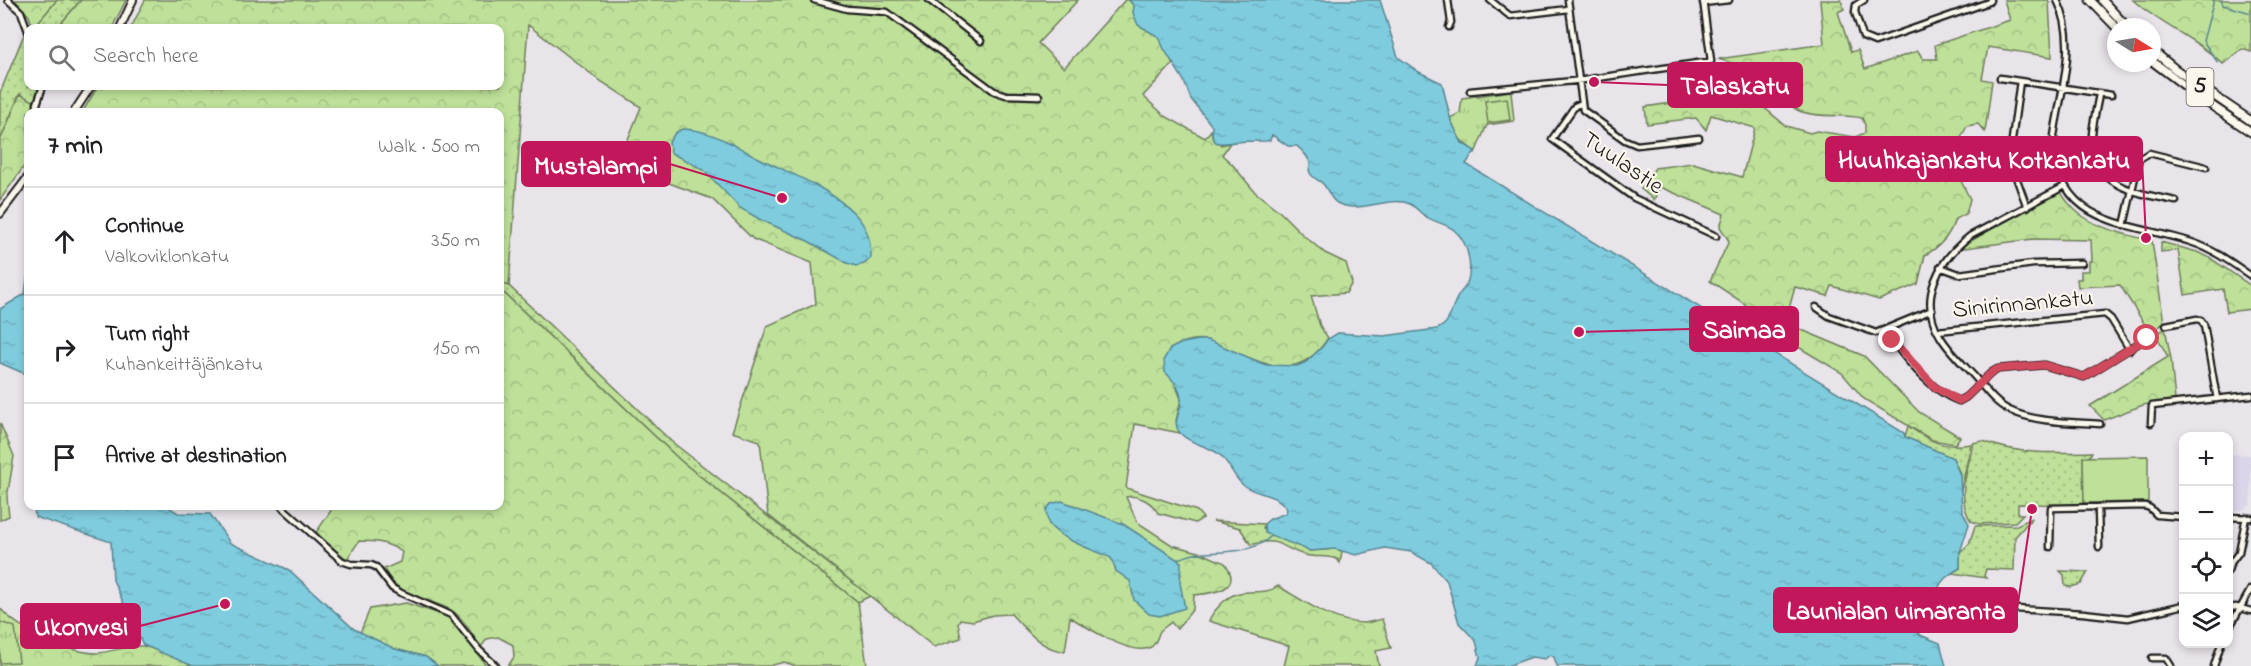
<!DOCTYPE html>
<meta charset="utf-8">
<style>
:root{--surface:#fff;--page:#f6f6f6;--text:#202124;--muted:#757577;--line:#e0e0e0}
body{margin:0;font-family:"Indie Flower",sans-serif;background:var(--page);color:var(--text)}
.controls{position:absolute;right:18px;bottom:18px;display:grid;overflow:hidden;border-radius:12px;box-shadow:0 3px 9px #0003}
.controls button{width:54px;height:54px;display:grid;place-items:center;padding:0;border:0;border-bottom:2px solid var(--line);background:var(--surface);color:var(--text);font:30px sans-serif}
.compass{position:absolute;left:2107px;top:18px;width:54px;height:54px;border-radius:50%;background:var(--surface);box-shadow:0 3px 9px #0003;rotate:101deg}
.stop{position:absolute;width:18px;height:18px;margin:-14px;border:4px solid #d1495b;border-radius:50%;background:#fff}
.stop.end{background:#d1495b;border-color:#fff;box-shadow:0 2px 6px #0008}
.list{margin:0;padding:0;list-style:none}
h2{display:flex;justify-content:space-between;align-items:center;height:78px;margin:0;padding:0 24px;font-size:26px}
h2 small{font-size:20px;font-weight:400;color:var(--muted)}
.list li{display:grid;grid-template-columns:39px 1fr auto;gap:18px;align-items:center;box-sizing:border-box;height:108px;padding:0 24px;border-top:2px solid var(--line)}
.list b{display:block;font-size:22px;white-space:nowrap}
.list p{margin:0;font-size:20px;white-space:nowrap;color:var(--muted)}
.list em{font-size:20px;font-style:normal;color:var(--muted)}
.icon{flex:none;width:33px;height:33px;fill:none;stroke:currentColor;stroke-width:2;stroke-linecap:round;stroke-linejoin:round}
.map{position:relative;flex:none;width:2251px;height:666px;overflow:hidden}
.search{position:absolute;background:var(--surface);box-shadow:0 3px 9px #0003;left:24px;top:24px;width:480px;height:66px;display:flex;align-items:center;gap:15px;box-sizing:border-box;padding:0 21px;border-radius:12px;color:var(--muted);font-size:22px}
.panel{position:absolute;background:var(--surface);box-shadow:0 3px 9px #0003;left:24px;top:108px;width:480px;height:402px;border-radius:12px}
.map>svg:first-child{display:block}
.built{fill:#dcd5e9}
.grass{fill:url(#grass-dots);stroke:#6d7e5a;stroke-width:1.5}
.forest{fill:url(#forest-crowns);stroke:#6d7e5a;stroke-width:1.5}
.park{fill:url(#park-tufts);stroke:#6d7e5a;stroke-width:1.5}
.pitch{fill:#bee099;stroke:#6d7e5a;stroke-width:1.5}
.water{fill:url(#water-ripples);stroke:#578690;stroke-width:1.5}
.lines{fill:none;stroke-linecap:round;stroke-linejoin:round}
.stream{stroke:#578690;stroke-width:1.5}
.minor-casing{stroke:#1c1c1c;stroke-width:9}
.major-casing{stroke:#1c1c1c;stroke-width:10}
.highway-casing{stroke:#1c1c1c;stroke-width:11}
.minor{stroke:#fbf7ec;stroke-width:4.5}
.major{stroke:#fbf7ec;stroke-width:6}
.highway{stroke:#fbf7ec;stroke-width:7}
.route{stroke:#d1495b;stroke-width:8}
.labels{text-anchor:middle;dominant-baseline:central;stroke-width:4.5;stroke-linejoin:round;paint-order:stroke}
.shield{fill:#fbf7ec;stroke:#5f5e5a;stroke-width:1.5}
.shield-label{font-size:22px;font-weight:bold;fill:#1c1c1c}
.street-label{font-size:24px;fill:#1c1c1c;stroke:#fbf7ec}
.leader{fill:none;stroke:#c2185b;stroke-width:2}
.callout-dot{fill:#c2185b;stroke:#fbf7ec;stroke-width:2}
.callout{fill:#c2185b;stroke:#c2185b;stroke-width:2}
.callout-label{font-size:26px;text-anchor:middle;font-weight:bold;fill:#fff}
</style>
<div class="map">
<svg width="2251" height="666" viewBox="0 0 2251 666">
<defs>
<pattern id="grass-dots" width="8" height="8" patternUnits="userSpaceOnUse" patternTransform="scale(1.5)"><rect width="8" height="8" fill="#bee099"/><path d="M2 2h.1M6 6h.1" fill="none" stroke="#a3c083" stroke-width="1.8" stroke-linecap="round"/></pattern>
<pattern id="forest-crowns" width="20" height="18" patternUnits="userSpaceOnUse" patternTransform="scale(1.5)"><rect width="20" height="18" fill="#bee099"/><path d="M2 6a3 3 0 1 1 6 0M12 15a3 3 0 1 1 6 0" fill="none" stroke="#a3c083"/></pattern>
<pattern id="park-tufts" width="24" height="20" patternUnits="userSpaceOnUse" patternTransform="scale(1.5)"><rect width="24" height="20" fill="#bee099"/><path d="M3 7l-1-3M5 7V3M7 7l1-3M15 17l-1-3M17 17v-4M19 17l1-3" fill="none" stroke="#a3c083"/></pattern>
<pattern id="water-ripples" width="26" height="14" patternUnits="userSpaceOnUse" patternTransform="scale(1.5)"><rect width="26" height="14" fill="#7fccde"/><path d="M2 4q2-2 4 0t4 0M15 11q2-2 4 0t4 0" fill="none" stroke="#6dafbe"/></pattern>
</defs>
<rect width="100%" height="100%" fill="#e9e3ea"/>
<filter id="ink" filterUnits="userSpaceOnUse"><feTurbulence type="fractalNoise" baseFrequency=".0167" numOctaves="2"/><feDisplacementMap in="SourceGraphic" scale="12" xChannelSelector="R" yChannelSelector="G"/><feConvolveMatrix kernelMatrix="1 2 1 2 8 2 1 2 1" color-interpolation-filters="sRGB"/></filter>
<g filter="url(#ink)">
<!-- built -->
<path class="built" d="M2181,451h3l-1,59 -6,1v-25h4z
M2228,454l23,1v49l-8,6h-14z"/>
<!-- grass -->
<path class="grass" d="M57,0h24l-24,28h-24z
M25,32l3,7v47h12l-5,16 -16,-7 -19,46v-48z
M500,282l9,4 163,156 198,154 -12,6 -177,-141 -176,-167 -5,-2z
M1908,426c24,17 34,22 63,18l-11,51v-21l-7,-16 -48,-21z
M1983,441c35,14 72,12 109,11l-3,5h-6l1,48 -66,-1v10h5l-8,8 -36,2 -8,-3c-16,-24 -2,-53 2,-78z
M2032,518l-17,19 -1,33 -28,-1 -2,7 2,2 -34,-5 8,-5v-16l9,-8 6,-18 42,-1z
M2060,571l28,1 -7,12 -10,3 -6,-1 -1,-11z"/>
<!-- forest -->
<path class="forest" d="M15,0h42l-24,28 -4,-12z
M81,0h45l-14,28h-55z
M145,0h933l-40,43 26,25 61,-68h4l30,37 14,27 -30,32 22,20 40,22 7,-9v7l9,9 9,-2 -8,12 10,9 23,28 24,19 24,24 22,18 21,10 6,20 -6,10 -35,3 9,30 8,12c-30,47 -65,25 -106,9 -6,-2 -11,-6 -17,-7 -12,-2 -24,3 -35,9l5,34 6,16 -5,22 4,12 -45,-9 -9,64 71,23 6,7 -8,5 -37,-10c-6,-11 -20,-19 -32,-16l11,25 35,23 27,7 26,11c19,28 -12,30 -31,32l-1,14 -16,20 -6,-7c-3,3 -8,6 -11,9 -3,6 -3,12 -9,16 -18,11 -64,-20 -81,-30l-5,34c-22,0 -40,-22 -54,-37l-18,1 -20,6 -13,-2 -2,4 3,15 -27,9 -166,-132 -8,-74 -28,-9 35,-106 49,-22 -4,-41 -59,-24 -41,-40 -94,-35 23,-57 -42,-27 -71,-55 -19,261 -9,-4v-170h-413l-4,-1 15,-25h402v-58h-369z
M1820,0h21l3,9 -6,3 13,40 7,-2 7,19 53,-18 5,8h14l-2,-14 75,-25 -6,-20h44l1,2 3,55 -64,-10 -6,32 10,2 -7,51 -7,-8 -11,2 -17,33 20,40 -4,15 -11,5c-5,17 -15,28 -30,36l-7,29 -39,16 -47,-14 -4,10 -33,-9 -10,36 79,33 55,56 41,25 -5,7 -23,-4 -68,-41 -22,-26 -42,-25 -24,-9 -15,-14 -16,-21 -35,-23 19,-40 -9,-14 4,-13 -64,-27 -6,13 -13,-11 14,-21 38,-5 49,14 13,-49 -44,-13 -5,15 -10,-12 -49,6 -2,-17 46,-7 -2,-20 14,-1 58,26 25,21 24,7 7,-2 38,6 10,-4v-8l-3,-7c-19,-4 -41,0 -60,-6 -16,-5 -24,-24 -37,-34 -13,-10 -31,-14 -47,-19l106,-15z
M2133,0h118v52l-9,-3 -19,15c-27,-26 -63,-39 -90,-64z
M20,94l15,8 -1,10h-6v49l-28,39v-59z
M2060,190c18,36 57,42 92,51l12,82 -14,10 -30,-48 -42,2 -1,-8h4v-8h8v-10h3l-1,-21 -58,-1 -76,10z
M2161,242l36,10 13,6 41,28v23l-24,3 -4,-23 -38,6 -7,-45 -17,2z
M500,292l5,2 176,167 177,141 9,64h-71l-12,-4 -15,4h-261l6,-9 -1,-12 -15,-8 -11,2 -6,8c-8,-11 -18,-30 -30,-37 -27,-14 -51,-10 -67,-41l16,-7 2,-10c-15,-10 -26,-11 -43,-11l-12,18 -32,-25 19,-28h166z
M2165,328l6,31 4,41 -32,5 -39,15 -14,-14 78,-49 -12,-22z
M0,423l14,33 -7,42 2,18 -9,4z
M1213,521l51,3 -1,4 47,23 25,-2 7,2 -2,12 -3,-4c-11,-4 -21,-1 -32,-4 -24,-7 -26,-19 -54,-10l-11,-17z
M1278,586c26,15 55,37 86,37 6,0 12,-3 18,-4l9,29 -15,3 3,15h-95l5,-20 -80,-25c2,-7 6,-10 11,-16 21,-23 40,-6 58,-19z
M406,603l43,14 15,17 22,32h-48l-12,-9 -31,-8 -35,-16 10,-24z
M0,608c17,21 68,44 95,45 16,0 31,-8 46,-7 11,0 41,15 52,20h-193z"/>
<!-- park -->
<path class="park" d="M1511,91l3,30 -27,4 -12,28 -16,-15 -9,-20 10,-5 2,-15z
M0,622l15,5 4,35 -19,1z"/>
<!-- pitch -->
<path class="pitch" d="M1507,98l3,22 -22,3 -3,-22z
M2148,456v46l-64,1 -1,-46z"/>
<!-- water -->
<path class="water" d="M1129,0h251l18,57 21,15 23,11 9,38 11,22 13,8 -9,13 438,269 1,4 48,21 7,17 2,35 7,14 -9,28v16c-12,7 -20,12 -23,25l-16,4 -5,6 -9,2 3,5 -2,6 -7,2v5l11,3 8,9 20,8 6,23h-389l-3,-9 -4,-2 -5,4 -13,-2 -25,9h-30l3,-9 -4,-16 -17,-18 -12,-42 -16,-18 -20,-11 -26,-4 -29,7 -21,-6 -25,2 -45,-18 -1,-9 6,-5 16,-6 1,-4c-9,-16 -30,-13 -44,-24 -9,-7 -13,-21 -22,-29 -11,-11 -28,-10 -40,-22 -11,-11 1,-22 0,-35 -1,-11 -8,-19 -16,-27l-1,-13 6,-10 12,-6 17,-3h9l58,25 31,1 9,-4 16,-15 6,-8 10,-6 46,3 53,-7c17,-7 13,-25 24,-37 15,-15 9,-49 -7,-62 -9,-7 -21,-8 -29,-14 -5,-3 -9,-9 -15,-12 -22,-9 -50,11 -73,-1 -7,-4 -8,-12 -13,-18 -4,-5 -11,-6 -14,-12 -2,-4 0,-4 0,-9 -1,-8 -8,-13 -13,-18h-9l-16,-11 -2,5 -4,1c-9,0 -20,0 -29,1 -17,1 -26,7 -25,-16l-21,-27 -8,-20 -19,-30 -5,-12 -21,-12 -5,-12 1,-7z
M682,129c28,0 53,17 77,29 32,16 69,29 95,55 13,13 17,27 17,45l-7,6 -8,2 -9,-3 -39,-22 -47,-21 -21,-12 -36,-38 -33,-17 -2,-11 6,-9z
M28,271v104l-28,-12v-54l25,-15z
M1062,501l61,23 58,38 -1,21 5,25 -25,8 -11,-2 -15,-14 -4,-19 -14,-10 -5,-13c-17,-8 -52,-19 -62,-34 -2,-3 -2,-10 -3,-14l5,-6z
M34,506h133l11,7 32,1 20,29 59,27 65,59 41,20 31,8 12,9h-245l-50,-21 -30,-65 -2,-38 -76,-25z"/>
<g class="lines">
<!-- stream -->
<path class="stream" d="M2214,0l-11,41 15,22
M2221,0l2,5 28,8
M1178,559c7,-2 15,-6 23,-6 20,-1 55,0 70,-17"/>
<defs>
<path id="minor" d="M8,0l13,12 7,19
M814,0l33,9 40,3 107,79 12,4 33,1
M929,0l52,41
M1448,0l3,22 -2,5
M1490,0l20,16 59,-7
M1568,0l15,110 42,30 12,5 62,-7
M1864,0l-8,5 -1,7 8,25 12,5 114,-40 1,-2
M2057,0c22,42 3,93 -3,136 0,91 72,85 137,106 22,7 41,21 60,34
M1703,3l26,-3
M2000,78l111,17
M2020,81l-9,66 5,30 11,30
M1470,91l114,-11 127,-19 -8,-61
M2099,94c-2,13 -6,27 -7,41 -3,52 45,58 84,66
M1582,103l-7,3 -23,33 82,59 82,38
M37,112v-8l6,-18
M2065,186l-95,50c-31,24 -53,62 -30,100 8,14 21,26 33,39 11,12 21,28 36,35 27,13 62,12 91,14
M2124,226l15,-67 10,-6 57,14
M1940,267l19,7 74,-10 49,-1
M1816,307l13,9 47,17 56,-23
M2166,325l31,-6 4,1 3,5 13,74
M1886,329c13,25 46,63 73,72l7,-4 25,-24 7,-4 46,-4 40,12 63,-39
M1937,331l168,-17 6,5 19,31
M2151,423l1,-17 99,-11
M281,506l61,55 9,3 20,1 5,2 16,21 9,5 50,22 28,35 17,16
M2098,507l1,40
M2228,517l23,1
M2050,547l1,-39 94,-2 5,2 7,7 27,2
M2228,571l2,-7 9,-12 7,-35
M2228,608l8,-1 15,4
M1960,609h55l68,4 45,5 56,-13
M2228,630l23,-41
M2152,658h14l5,8
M2214,666l7,-22"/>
<path id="major" d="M120,28l13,-28
M74,112l17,-26
M0,214l28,-37"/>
<path id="highway" d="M2090,0l26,27
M2102,0l25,27
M2152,50l23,19 76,52
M2152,61l53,40 46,31"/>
</defs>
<!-- minor casing -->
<use href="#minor" class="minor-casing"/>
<!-- major casing -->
<use href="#major" class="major-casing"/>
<!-- highway casing -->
<use href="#highway" class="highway-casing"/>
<!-- minor -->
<use href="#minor" class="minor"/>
<!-- major -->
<use href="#major" class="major"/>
<!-- highway -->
<use href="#highway" class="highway"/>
</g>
</g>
<g class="lines" filter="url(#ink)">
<!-- route -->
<path class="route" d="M1892,340l43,47 24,14 7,-4 25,-24 7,-4 46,-4 40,12 63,-39"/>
</g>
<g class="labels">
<!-- shield labels -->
<rect class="shield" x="2186.5" y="68" width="27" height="38" rx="4.5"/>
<g class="shield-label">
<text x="2200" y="87">5</text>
</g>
<!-- street labels -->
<g class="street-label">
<text transform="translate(1622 164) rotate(34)">Tuulastie</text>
<text transform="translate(2023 305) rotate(-5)">Sinirinnankatu</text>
</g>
</g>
<!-- callouts -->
<path class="leader" d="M1594 82L1668 85M2146 238L2142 159M782 198L670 164M1579 332L1690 329M2032 509L2017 610M225 604L140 626"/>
<g class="callout-dot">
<circle cx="1594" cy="82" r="6"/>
<circle cx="2146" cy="238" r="6"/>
<circle cx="782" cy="198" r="6"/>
<circle cx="1579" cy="332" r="6"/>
<circle cx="2032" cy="509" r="6"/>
<circle cx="225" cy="604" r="6"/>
</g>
<g class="callout">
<rect x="1668" y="63" width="134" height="44" rx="6"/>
<rect x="1826" y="137" width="316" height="44" rx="6"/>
<rect x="522" y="142" width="148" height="44" rx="6"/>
<rect x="1690" y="307" width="108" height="44" rx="6"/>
<rect x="1774" y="588" width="243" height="44" rx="6"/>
<rect x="21" y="604" width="119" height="44" rx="6"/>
</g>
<g class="callout-label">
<text x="1735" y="94">Talaskatu</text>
<text x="1984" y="168">Huuhkajankatu Kotkankatu</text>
<text x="596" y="174">Mustalampi</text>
<text x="1744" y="338">Saimaa</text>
<text x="1896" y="619">Launialan uimaranta</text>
<text x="81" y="635">Ukonvesi</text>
</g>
</svg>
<div class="controls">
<button>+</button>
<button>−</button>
<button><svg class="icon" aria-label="locate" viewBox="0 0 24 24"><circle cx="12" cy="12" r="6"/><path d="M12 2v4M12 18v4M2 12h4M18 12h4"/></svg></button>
<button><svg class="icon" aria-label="layers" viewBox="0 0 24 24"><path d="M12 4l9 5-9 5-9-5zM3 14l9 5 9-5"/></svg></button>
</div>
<svg class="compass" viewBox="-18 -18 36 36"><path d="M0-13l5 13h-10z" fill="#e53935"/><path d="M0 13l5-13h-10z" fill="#757577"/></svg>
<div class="stop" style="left:2147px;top:338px"></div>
<div class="stop end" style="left:1892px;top:340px"></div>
<div class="search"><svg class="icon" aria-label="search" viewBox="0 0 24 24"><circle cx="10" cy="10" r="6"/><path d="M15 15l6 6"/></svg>Search here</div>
<section class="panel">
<h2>7 min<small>Walk · 500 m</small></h2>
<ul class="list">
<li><svg class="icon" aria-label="ahead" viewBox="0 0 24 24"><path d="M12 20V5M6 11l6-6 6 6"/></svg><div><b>Continue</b><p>Valkoviklonkatu</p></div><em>350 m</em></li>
<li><svg class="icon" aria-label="right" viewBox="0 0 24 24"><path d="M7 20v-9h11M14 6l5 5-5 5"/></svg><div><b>Turn right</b><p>Kuhankeittäjänkatu</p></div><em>150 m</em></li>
<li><svg class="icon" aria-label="arrive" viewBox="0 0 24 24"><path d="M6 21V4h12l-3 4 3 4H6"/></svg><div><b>Arrive at destination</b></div></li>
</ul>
</section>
</div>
